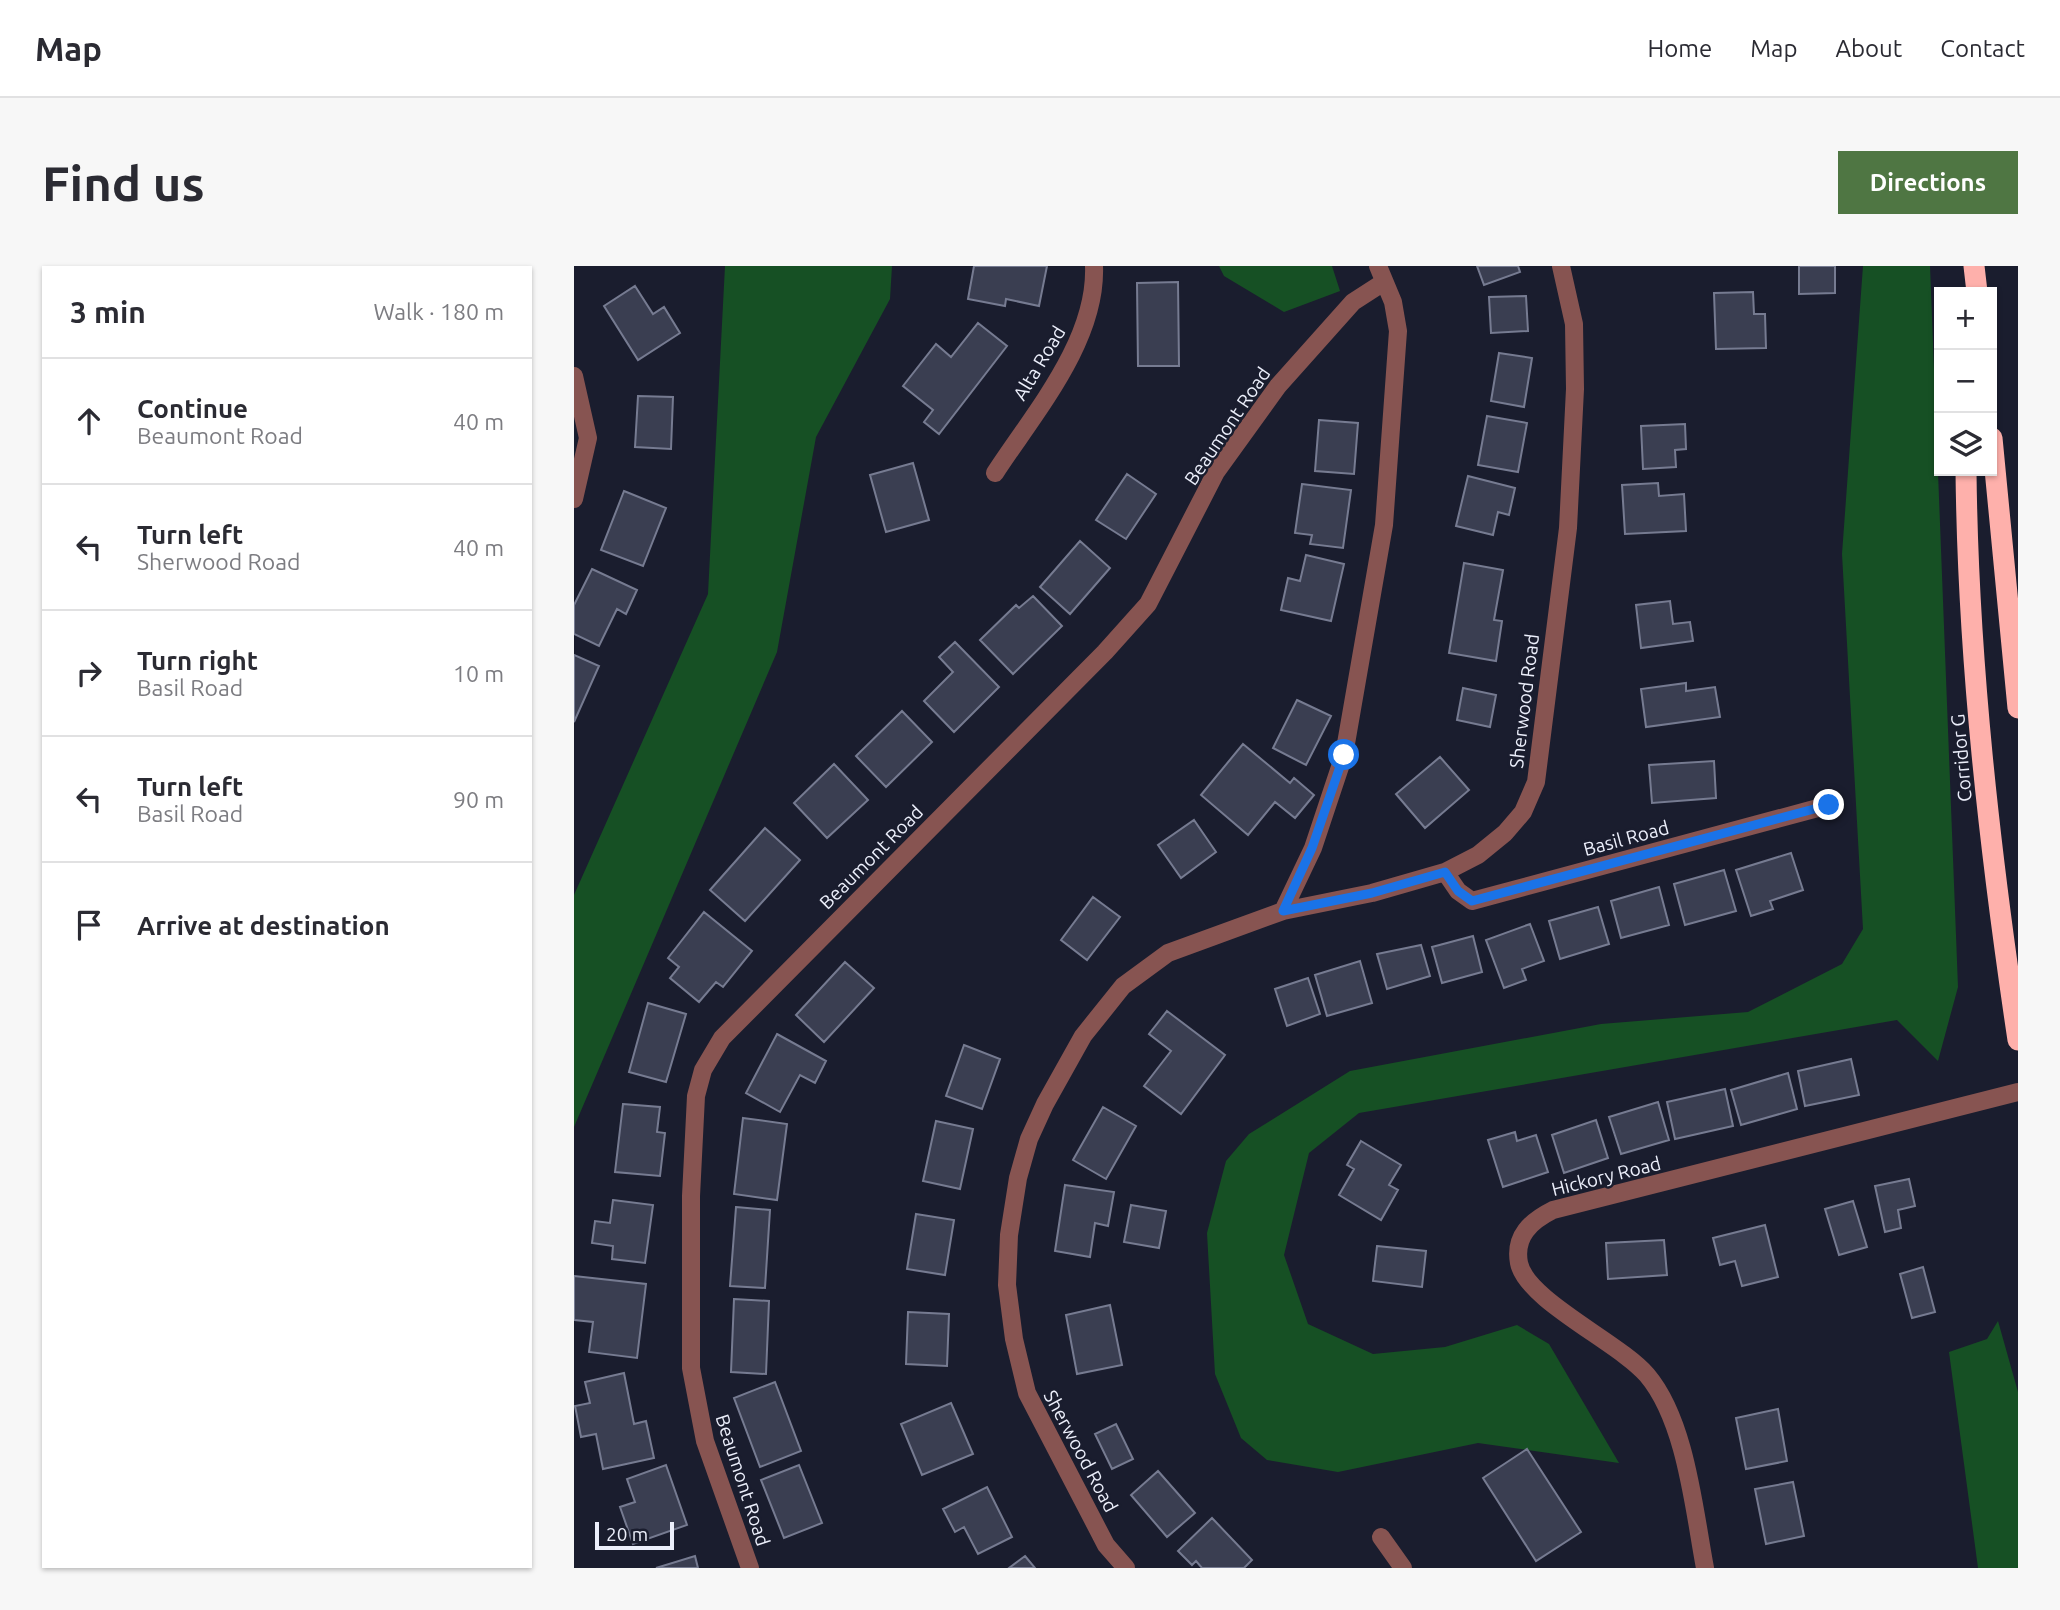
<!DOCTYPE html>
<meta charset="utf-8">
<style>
:root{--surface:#fff;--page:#f7f7f7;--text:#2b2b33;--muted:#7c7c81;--line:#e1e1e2;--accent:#4f7643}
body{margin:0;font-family:Ubuntu,sans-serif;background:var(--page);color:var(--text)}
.controls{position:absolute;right:21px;top:21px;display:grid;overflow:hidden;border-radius:0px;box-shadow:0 2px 5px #0004}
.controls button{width:63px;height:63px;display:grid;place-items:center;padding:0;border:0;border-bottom:2px solid var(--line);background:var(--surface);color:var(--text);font:35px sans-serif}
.scale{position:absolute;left:21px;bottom:18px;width:79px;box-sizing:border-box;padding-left:7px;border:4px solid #eceffb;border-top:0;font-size:19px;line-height:24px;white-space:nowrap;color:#eceffb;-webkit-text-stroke:5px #1a1d2e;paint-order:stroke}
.stop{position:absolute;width:21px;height:21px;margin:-16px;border:5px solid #1a73e8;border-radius:50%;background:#fff}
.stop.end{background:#1a73e8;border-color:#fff;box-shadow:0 2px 7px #0008}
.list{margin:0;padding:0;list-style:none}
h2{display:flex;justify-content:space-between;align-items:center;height:91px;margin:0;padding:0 28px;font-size:30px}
h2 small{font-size:23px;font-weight:400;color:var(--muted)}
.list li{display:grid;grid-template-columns:46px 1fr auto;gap:21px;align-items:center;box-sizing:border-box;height:126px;padding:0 28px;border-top:2px solid var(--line)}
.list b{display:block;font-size:26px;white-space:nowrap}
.list p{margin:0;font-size:23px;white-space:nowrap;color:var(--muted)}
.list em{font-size:23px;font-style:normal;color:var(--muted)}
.icon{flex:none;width:38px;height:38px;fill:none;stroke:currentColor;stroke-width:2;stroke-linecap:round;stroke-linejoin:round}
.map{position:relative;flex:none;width:1444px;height:1302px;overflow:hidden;border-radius:0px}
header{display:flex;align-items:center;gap:42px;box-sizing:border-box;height:98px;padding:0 35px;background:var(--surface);border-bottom:2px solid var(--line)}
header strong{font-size:33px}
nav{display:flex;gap:38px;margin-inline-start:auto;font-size:24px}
.intro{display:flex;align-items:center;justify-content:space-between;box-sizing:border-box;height:168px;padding:0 42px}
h1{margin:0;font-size:49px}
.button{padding:18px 32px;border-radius:0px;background:var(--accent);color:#fff;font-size:24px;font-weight:700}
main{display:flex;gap:42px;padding:0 42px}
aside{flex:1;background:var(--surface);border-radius:0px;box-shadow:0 2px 5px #0004}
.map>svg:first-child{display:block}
.forest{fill:#165024}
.building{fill:#3a3e51;stroke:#767b91;stroke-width:2}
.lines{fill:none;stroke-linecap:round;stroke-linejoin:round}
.street{stroke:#875451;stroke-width:18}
.highway{stroke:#feb0ab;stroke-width:21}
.route{stroke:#1a73e8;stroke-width:9}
.labels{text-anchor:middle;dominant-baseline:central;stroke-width:5;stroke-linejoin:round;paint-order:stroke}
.street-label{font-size:19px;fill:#eceffb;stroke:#1a1d2e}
</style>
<header>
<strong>Map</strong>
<nav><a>Home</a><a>Map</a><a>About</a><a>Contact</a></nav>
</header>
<div class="intro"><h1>Find us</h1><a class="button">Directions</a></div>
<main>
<aside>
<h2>3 min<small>Walk · 180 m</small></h2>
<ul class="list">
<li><svg class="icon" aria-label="ahead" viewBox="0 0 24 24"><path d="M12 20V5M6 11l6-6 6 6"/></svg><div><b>Continue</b><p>Beaumont Road</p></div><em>40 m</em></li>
<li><svg class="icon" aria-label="left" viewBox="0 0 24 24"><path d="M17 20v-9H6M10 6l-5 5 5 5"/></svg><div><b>Turn left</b><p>Sherwood Road</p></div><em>40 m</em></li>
<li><svg class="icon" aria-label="right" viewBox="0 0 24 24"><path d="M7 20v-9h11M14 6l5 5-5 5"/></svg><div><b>Turn right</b><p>Basil Road</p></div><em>10 m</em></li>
<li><svg class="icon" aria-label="left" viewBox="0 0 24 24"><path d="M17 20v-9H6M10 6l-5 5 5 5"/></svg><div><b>Turn left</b><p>Basil Road</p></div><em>90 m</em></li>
<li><svg class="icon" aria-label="arrive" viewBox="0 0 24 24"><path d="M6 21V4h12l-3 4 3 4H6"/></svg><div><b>Arrive at destination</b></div></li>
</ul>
</aside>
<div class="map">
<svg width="1444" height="1302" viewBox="0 0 1444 1302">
<rect width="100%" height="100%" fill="#1a1d2e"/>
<!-- forest -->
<path class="forest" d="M151,0h167l-2,33 -74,138 -39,215 -203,475v-232l134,-301z
M645,0h113l8,25 -56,21 -60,-36z
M1289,0h67l28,721 -20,74 -41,-41 -538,93 -50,40 -25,102 24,69 65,30 72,-7 72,-22 32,19 70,119 -141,-20 -140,29 -71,-12 -26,-22 -26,-64 -8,-141 19,-72 23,-27 101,-63 251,-47 147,-12 94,-48 21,-35 -21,-375z
M1424,1055l20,71v176h-40l-29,-216 38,-13z"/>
<!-- building -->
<path class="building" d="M400,0h73l-8,40 -33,-7 -1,7 -37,-7z
M903,0h41l2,6 -36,13z
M1225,0h36v27l-36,1z
M604,16l1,84h-41l-1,-83z
M61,20l18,28 11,-7 16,26 -42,27 -34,-54z
M1179,26l1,22h11l1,34 -50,1 -2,-56z
M952,30l2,35 -37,2 -2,-36z
M404,57l29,23 -68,88 -15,-12 9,-12 -30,-24 33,-42 15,13z
M925,87l33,5 -8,49 -33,-6z
M64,130l35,1 -2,52 -36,-2z
M913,150l40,7 -9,49 -40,-7z
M745,154l39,3 -4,51 -39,-3z
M1111,158l1,25 -11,1 1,17 -33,2 -2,-43z
M339,197l16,57 -43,12 -16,-57z
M553,208l29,20 -30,45 -30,-19z
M894,210l47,12 -6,27 -11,-3 -5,23 -37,-9z
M1084,217l1,13 25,-2 2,37 -61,3 -3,-49z
M728,218l49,6 -8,58 -33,-4 2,-9 -17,-2z
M50,225l42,17 -23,58 -42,-16z
M506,275l30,27 -40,46 -30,-27z
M732,289l38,9 -13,57 -50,-11 7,-32 12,3z
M890,297l39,7 -9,50 8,1 -6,40 -47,-8z
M18,303l45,21 -11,24 -9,-5 -18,37 -25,-12v-29z
M459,330l29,30 -49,48 -33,-34 36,-35 3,3z
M1096,335l3,23 17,-2 3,19 -52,7 -5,-43z
M381,376l44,45 -45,45 -30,-31 29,-29 -14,-15z
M0,389l25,11 -25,56z
M1112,417v8l29,-4 5,30 -74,10 -5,-38z
M889,422l33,7 -6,32 -33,-7z
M723,434l34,16 -25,49 -33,-17z
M328,445l30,31 -46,45 -30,-31z
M669,478l47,39 4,-5 20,17 -19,23 -20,-16 -27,33 -47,-40z
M866,491l29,33 -44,38 -29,-34z
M1140,495l2,37 -64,5 -3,-38z
M260,498l34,36 -41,38 -33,-35z
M620,554l22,32 -35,26 -23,-33z
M191,562l35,32 -55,61 -35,-31z
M1217,587l12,37 -33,11 3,8 -22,7 -15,-46z
M1150,604l12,41 -51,14 -11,-41z
M1085,621l10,38 -48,13 -10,-37z
M519,631l27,20 -33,43 -26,-20z
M1024,641l11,37 -49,15 -11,-38z
M130,646l48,39 -29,36 -7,-5 -17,20 -29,-24 9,-11 -11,-9z
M956,658l14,37 -22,8 4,11 -22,8 -18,-48z
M899,670l9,36 -40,11 -10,-36z
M847,679l9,31 -43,13 -10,-35z
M786,695l12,42 -45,13 -12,-41z
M271,696l29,26 -50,54 -28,-27z
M734,712l12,36 -33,12 -12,-37z
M74,737l38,11 -20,68 -37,-10z
M593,745l58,44 -44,59 -37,-28 27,-35 -22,-17z
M203,768l49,27 -11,22 -15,-8 -20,37 -34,-19z
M390,779l36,14 -18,50 -36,-13z
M1277,793l8,36 -54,11 -7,-35z
M1214,807l9,36 -56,16 -10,-35z
M1151,823l8,37 -58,13 -8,-37z
M1084,836l11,38 -48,14 -12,-37z
M49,838l37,3 -3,25 8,1 -5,43 -45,-4z
M529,841l33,19 -30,53 -33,-19z
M169,852l44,6 -10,76 -43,-6z
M1022,854l12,38 -44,15 -12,-38z
M362,855l37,8 -13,60 -37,-8z
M941,866l2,9 19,-6 12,37 -45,15 -15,-47z
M787,875l40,24 -12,20 9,5 -17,30 -42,-25 15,-26 -7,-4z
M1335,913l6,27 -17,4 3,18 -16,4 -10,-46z
M491,919l49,7 -6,34 -13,-3 -5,34 -35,-6z
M39,934l40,5 -8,58 -33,-4 1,-13 -21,-3 3,-22 15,2z
M1279,935l14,46 -28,8 -14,-46z
M557,939l35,6 -7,37 -35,-6z
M162,941l34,3 -5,78 -35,-2z
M342,948l38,6 -9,55 -38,-6z
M1191,959l13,52 -36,9 -7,-25 -15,4 -7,-27z
M1090,974l3,35 -59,4 -2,-36z
M803,980l49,5 -4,36 -49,-6z
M1349,1001l12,45 -23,6 -12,-44z
M0,1010l72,8 -9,74 -48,-6 4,-30 -19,-2z
M160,1033l35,2 -3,73 -35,-2z
M536,1039l12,60 -45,9 -11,-59z
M334,1046l41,2 -2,52 -41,-2z
M50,1107l10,51 12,-3 8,37 -51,11 -7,-35 -15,3 -6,-31 15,-3 -5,-21z
M201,1116l26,69 -41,16 -26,-69z
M377,1137l22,51 -51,21 -21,-51z
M1204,1143l9,52 -41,8 -10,-51z
M542,1158l17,35 -21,10 -17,-35z
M953,1183l54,83 -45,29 -53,-83z
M92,1199l21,60 -54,19 -13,-37 15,-5 -8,-23z
M225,1199l23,58 -38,15 -23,-58z
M584,1205l37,42 -28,24 -36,-42z
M1219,1216l11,54 -38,8 -11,-55z
M413,1221l25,50 -34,17 -14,-27 -9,5 -12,-23z
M638,1252l40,42 -8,8h-42l-6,-7 -4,4 -14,-14z
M121,1290l3,12h-42z
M451,1290l10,12h-26z"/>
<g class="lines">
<!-- street -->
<path class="street" d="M0,110l14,62 -14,61
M421,207c39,-60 102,-132 99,-207
M871,606l13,19 14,10 357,-96
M709,645l30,-63 31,-93 40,-230 14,-194 -5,-29 -15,-36
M807,1271l22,31
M176,1302l-45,-127 -14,-73v-172l5,-100 7,-26 19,-32 383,-386 43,-48 68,-132 62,-86 75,-84 31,-20
M552,1302l-20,-23 -79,-152 -13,-54 -7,-54 2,-50 9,-57 11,-39 16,-35 38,-68 40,-50 45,-33 115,-42 89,-18 73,-21 33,-17 27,-22 18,-21 13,-30 32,-254 7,-139 -1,-65 -13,-58
M1131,1302c-11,-58 -19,-147 -58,-193 -27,-32 -121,-75 -128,-112 -5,-27 12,-42 34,-53l465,-118"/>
<!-- highway -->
<path class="highway" d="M1400,0l3,26
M1418,172l26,270
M1392,205c2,190 24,381 52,569"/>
</g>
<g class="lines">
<!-- route -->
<path class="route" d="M770,489l-32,93 -29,63 89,-18 73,-21 13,19 14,10 357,-96"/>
</g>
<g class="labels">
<!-- street labels -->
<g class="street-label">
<text transform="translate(465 97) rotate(-59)">Alta Road</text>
<text transform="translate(653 160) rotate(-56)">Beaumont Road</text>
<text transform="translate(950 435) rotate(-83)">Sherwood Road</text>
<text transform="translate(1387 492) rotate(-95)">Corridor G</text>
<text transform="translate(1052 572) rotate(-15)">Basil Road</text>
<text transform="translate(297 591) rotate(-45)">Beaumont Road</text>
<text transform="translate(1032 910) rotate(-14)">Hickory Road</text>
<text transform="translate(507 1185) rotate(62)">Sherwood Road</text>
<text transform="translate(169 1214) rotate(72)">Beaumont Road</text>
</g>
</g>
</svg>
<div class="controls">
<button>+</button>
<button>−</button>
<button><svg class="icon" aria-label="layers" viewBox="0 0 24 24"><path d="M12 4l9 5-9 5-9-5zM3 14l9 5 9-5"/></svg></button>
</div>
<div class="scale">20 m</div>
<div class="stop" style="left:770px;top:489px"></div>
<div class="stop end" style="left:1255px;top:539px"></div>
</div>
</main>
